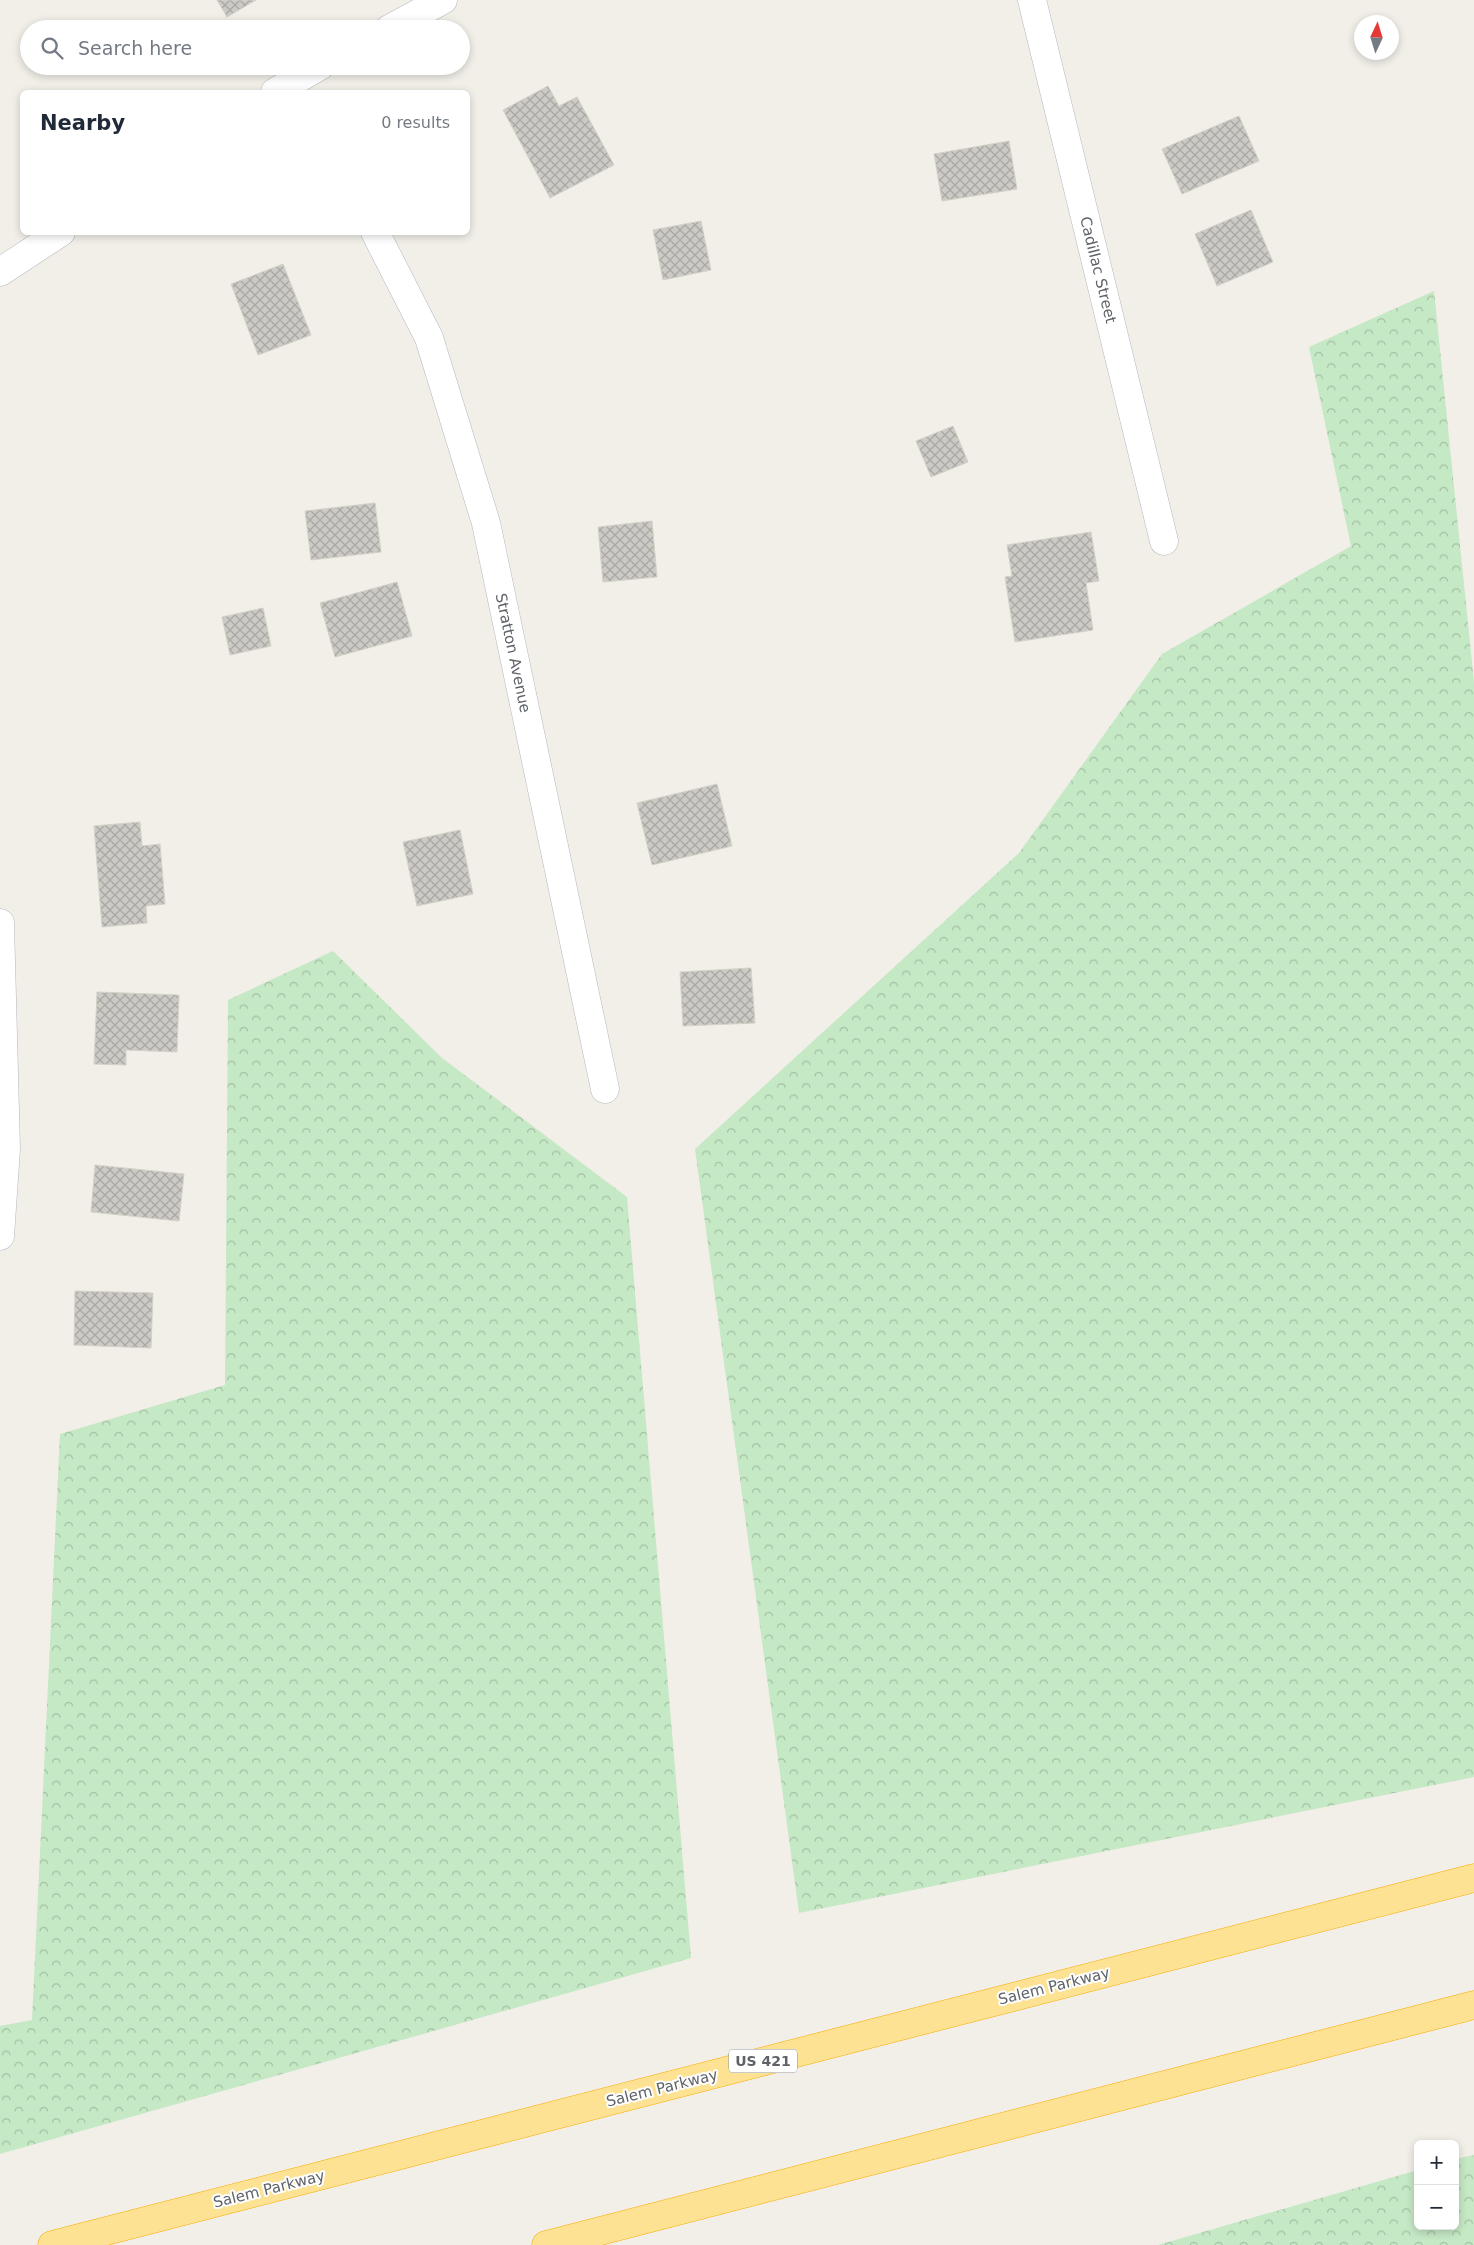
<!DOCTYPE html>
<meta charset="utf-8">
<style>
:root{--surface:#fff;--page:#f6f6f7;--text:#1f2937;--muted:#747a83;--line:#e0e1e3}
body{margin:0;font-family:"DejaVu Sans",sans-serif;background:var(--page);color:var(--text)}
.controls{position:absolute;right:15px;bottom:15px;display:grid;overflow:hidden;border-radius:8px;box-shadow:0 2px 8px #0003}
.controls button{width:45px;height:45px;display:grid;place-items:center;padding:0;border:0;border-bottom:1px solid var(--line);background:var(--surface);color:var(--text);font:25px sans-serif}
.compass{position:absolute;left:1354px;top:15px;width:45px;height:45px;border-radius:50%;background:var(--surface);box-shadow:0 2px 8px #0003;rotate:4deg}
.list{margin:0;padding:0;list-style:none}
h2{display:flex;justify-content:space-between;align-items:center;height:65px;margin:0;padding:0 20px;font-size:21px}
h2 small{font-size:16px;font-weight:400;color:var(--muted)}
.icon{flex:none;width:28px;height:28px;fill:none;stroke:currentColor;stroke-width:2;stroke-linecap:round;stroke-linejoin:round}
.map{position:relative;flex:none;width:1474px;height:2245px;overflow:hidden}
.search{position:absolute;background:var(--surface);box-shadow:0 2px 8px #0003;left:20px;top:20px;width:450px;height:55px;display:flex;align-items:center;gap:12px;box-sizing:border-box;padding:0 18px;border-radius:28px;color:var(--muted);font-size:19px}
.panel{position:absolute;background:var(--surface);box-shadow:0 2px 8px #0003;left:20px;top:90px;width:450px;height:145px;border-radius:8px}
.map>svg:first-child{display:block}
.forest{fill:url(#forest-crowns)}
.building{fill:url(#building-cross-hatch);stroke:#d6d1c6}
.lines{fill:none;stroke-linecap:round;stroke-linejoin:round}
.minor-casing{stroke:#b5b8bc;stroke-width:29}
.highway-casing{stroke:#f9ab00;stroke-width:29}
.minor{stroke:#fff;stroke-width:28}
.highway{stroke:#fde293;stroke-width:28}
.labels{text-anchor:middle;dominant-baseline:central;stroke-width:4;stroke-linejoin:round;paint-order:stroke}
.shield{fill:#fff;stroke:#8f9295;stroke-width:1}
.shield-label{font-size:14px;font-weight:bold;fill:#5f6368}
.street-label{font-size:15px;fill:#5f6368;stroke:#fff}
</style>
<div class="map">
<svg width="1474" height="2245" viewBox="0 0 1474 2245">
<defs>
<pattern id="forest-crowns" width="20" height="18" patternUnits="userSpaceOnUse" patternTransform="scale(1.25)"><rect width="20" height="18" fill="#c5e8c5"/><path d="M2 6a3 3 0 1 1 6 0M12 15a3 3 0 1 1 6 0" fill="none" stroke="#a3c0a4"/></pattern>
<pattern id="building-cross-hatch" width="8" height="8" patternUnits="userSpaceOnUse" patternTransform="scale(1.25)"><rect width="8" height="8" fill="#cccac5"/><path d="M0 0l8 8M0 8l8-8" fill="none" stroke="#a9a8a4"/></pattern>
</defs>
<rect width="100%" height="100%" fill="#f1efe8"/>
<!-- forest -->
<path class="forest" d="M1434,291l40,391v1095l-675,136 -104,-764 324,-296 143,-199 189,-108 -42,-199z
M333,951l109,107 185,139 64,761 -691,196v-128l32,-6 28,-586 165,-49 3,-385z
M1474,2155v90h-316l260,-75v56h37v-67z"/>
<!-- building -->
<path class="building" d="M217,0h39l-29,17z
M548,86l11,20 18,-9 37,68 -64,33 -47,-88z
M1239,116l20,45 -77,33 -20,-45z
M1009,141l8,48 -75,12 -8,-47z
M1251,210l22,52 -56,24 -22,-52z
M701,221l10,49 -48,10 -10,-50z
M283,264l28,71 -53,20 -27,-71z
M953,426l15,36 -37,15 -15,-36z
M375,503l6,49 -70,8 -6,-49z
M652,521l5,56 -54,5 -5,-55z
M1091,532l8,49 -13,2 7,47 -78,12 -10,-65 7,-1 -5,-31z
M397,582l15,54 -77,21 -15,-54z
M263,608l8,38 -41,9 -8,-38z
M717,784l15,62 -80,19 -15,-62z
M140,822l2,24 18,-2 5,60 -19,2 1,17 -45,4 -8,-101z
M460,830l13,64 -56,12 -14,-64z
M751,968l4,55 -72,3 -3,-54z
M97,992l82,3 -2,57 -51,-2v15l-32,-1z
M95,1165l89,9 -5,47 -88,-9z
M75,1291l78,2 -2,55 -77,-3z"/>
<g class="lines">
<defs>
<path id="minor" d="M1032,0l132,541
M389,29l54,-29
M275,92l45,-26
M375,232l54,106 57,185 119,566
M0,272l61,-40
M0,923l6,226 -6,87"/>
<path id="highway" d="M52,2245l1422,-367
M546,2245l928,-240"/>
</defs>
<!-- minor casing -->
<use href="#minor" class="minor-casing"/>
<!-- highway casing -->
<use href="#highway" class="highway-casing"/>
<!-- minor -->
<use href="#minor" class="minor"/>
<!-- highway -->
<use href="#highway" class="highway"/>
</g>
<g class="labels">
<!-- shield labels -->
<rect class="shield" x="729" y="2049.5" width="68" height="23" rx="4"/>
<g class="shield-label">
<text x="763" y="2061">US 421</text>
</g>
<!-- street labels -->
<g class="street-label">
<text transform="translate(1098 270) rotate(76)">Cadillac Street</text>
<text transform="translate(513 653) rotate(78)">Stratton Avenue</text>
<text transform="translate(1054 1986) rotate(-14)">Salem Parkway</text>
<text transform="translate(662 2088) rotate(-14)">Salem Parkway</text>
<text transform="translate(269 2189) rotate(-14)">Salem Parkway</text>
</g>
</g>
</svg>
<div class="controls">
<button>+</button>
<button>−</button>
</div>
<svg class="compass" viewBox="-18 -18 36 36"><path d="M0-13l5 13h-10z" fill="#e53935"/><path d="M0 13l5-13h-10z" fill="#747a83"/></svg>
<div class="search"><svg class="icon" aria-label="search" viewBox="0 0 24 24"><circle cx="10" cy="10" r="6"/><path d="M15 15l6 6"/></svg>Search here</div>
<section class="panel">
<h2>Nearby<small>0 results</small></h2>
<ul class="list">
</ul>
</section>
</div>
